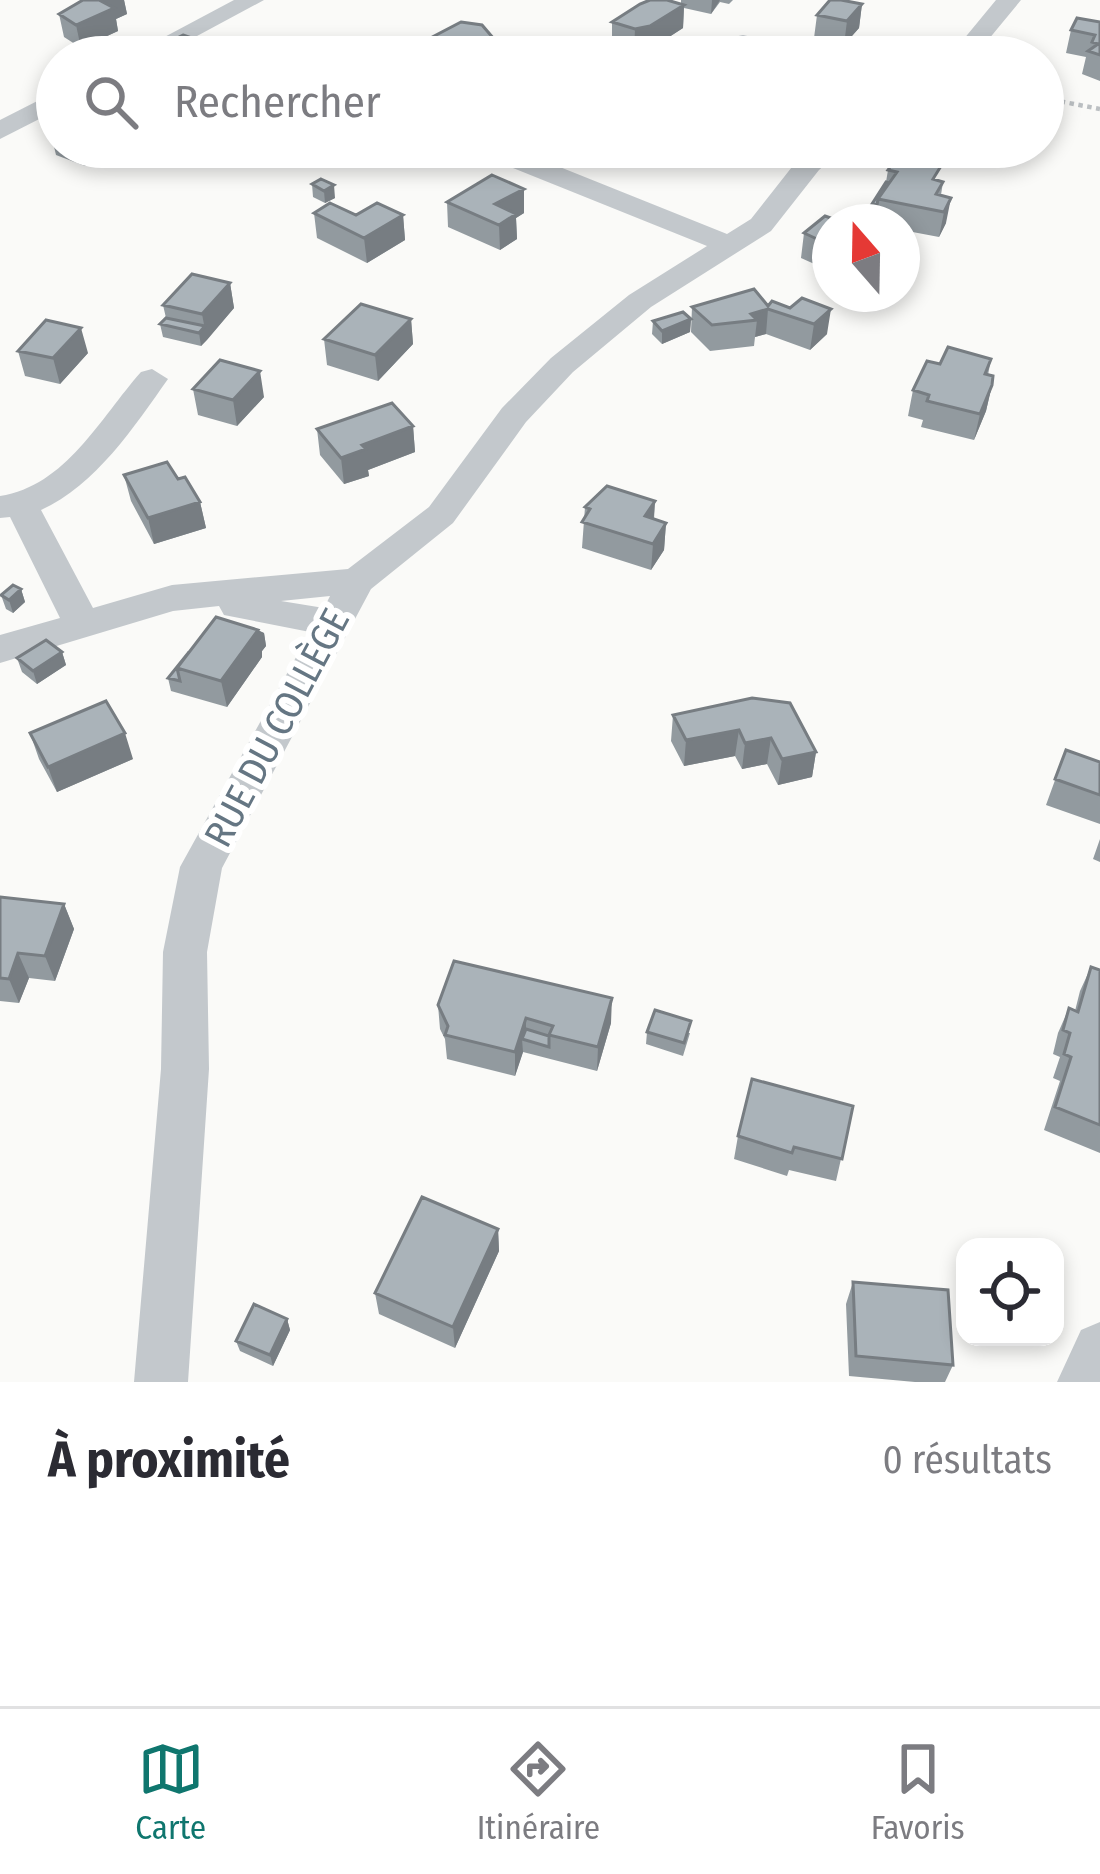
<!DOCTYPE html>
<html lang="fr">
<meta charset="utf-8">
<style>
:root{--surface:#fff;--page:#f2f2f3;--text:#2b2b33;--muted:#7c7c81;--line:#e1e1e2;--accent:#0f766e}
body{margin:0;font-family:"Fira Sans Condensed",sans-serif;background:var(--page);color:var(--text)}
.controls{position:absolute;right:36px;bottom:36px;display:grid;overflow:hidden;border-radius:24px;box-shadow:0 6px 18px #0003}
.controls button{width:108px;height:108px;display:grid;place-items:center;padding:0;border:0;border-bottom:3px solid var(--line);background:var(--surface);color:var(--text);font:60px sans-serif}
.compass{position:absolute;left:812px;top:204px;width:108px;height:108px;border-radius:50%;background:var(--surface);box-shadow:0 6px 18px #0003;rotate:340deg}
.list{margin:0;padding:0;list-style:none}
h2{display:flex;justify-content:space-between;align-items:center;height:156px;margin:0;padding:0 48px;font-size:51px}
h2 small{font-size:39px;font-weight:400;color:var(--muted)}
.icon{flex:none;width:66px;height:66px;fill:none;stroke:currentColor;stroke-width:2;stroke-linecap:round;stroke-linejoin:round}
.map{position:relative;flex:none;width:1100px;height:1382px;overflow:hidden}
.search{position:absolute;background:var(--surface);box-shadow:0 6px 18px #0003;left:36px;right:36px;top:36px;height:132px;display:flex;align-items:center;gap:30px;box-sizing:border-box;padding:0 42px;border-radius:66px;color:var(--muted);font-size:45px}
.sheet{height:324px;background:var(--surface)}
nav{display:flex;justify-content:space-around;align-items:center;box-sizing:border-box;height:168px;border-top:3px solid var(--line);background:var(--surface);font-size:33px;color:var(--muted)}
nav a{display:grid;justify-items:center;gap:6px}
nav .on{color:var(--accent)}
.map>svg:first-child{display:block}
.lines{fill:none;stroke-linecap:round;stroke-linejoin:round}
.path{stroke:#bbbfc2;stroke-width:4.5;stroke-dasharray:4.5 4.5;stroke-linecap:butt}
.street{fill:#c3c8cc;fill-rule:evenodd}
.wall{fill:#929a9f}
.shaded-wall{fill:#777d82}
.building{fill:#aab3b9;stroke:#777d82;stroke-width:3}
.labels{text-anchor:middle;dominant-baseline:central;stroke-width:12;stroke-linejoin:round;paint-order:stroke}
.street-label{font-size:39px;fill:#657683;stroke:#fff}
</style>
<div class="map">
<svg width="1100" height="1382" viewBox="0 0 1100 1382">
<rect width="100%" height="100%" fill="#fafaf8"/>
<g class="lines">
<!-- path -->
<path class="path" d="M1043,98l57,11"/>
<!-- street -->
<path class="street" d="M234,0h30l-106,57h-31z
M996,0h25l-47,57h-25z
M743,35l73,17 3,5h-44l-41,-10 -3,-5 3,-5z
M57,91v19l-57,29v-19z
M473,147h37l217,87 24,-15 48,-61 16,-11h30l-26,23 -48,61 -120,76 -78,65 -47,50 -73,101 -82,66 -149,279 -15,84 2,117 -21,313h-54l27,-313 2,-117 17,-85 130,-235 -86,-17 -5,-9 -46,5 -173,52v-28l60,-17 -50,-101 -10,1v-22c66,-10 100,-78 141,-124l11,-3 16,10c-34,48 -72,106 -127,131l52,98 79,-23 176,-16 81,-62 73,-99 49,-50 78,-63 78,-49 -231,-93zM330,596l-6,12 -43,-7z
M1100,1322v60h-43l24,-52z"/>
</g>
<!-- wall -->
<path class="wall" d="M83,0h41l3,14 -11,5 2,12 -37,17 -17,-11 -5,-23z
M681,0h52l-4,4 -9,-2 -9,12 -27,-6 -1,20 -34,22 -15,3 -22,-8v-23l69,-18z
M862,4l-3,24 -15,17 -30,-7 3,-23z
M1100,22v59l-18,-7 4,-17 -20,-4 5,-23z
M417,45l77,12h-76z
M57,126v21h58l-30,19 -29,-11 -6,-25z
M655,147h28l-11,6z
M918,147h60l-13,16z
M888,170l55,12 -2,13 5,28 -7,14 -37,-7v-8h-28l1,-4 -5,-2 2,-12 14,-22z
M321,179l14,19 -10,5 -12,-6 -1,-13z
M447,202l77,11 -8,5 1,21 -17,11 -52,-23z
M314,213l89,2 2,25 -38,23 -50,-25z
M830,222v49l-29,-13 3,-25z
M230,283l4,25 -33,38 -38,-9 -3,-13 6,-6 -3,-13z
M768,306l22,2 37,26 -17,16 -44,-16 -11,3 -1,9 -44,5 -19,-19 1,-25z
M411,319l2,25 -35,37 -51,-16 -3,-26z
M691,319l-1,13 -28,12 -10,-10 1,-13z
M18,351l70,2 -28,31 -35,-8z
M991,359l-3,16 4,10 -6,26 -12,29 -53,-13 2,-7 -15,-4 5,-26 27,-26z
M193,389l71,8 -27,29 -39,-11z
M413,426l2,26 -47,18 1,6 -25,8 -24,-29 -3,-26z
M124,475l76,27 6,26 -52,16 -23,-43z
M655,501l-1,19 12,3 -2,27 -13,20 -69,-22 3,-41z
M21,589l4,13 -12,11 -7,-4 -5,-14z
M216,617l48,16 2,13 -4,5v6l-35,50 -56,-16 -3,-13z
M62,652l4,13 -29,19 -15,-12 -5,-14z
M752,698l64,54 -4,25 -34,8 -11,-21 -25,5 -7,-13 -51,10 -13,-25 2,-26z
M30,733l103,26 -76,33 -18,-33z
M1066,750l34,12v62l-54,-19z
M1100,839v23l-7,-3z
M0,897l64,7 10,25 -19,52 -26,-3 -10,25 -19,-2z
M1091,967l9,3v183l-56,-23 16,-49 -7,-3 7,-21 -7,-3 5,-21 11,-25 6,3 5,-20z
M438,1005l173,18 -14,48 -74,-19 -8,24 -68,-17 -2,-20 -5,-10z
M647,1032l43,1 -7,23 -37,-12z
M853,1106l-17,75 -47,-11 -2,6 -53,-17 4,-23z
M498,1229l1,22 -44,97 -76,-34 -4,-21z
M853,1282l100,83 -8,17h-30l-66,-6 -3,-72z
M287,1319l3,11 -17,36 -33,-15 -4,-10z"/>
<!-- shaded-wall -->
<path class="shaded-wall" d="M103,0h21l3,14 -11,5 2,12 -37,17 -5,-23z
M712,0h8l-9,14z
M862,4l-3,24 -15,17 3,-24z
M684,5l-1,23 -34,22 -15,3 1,-24z
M494,39v18h-51v-2l18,-10z
M209,44l2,13h-24z
M81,147h34l-30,19z
M970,147h8l-13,16 3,-13z
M334,185l1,13 -10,5 -1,-12z
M524,189v24l-8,5 1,21 -17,11 -1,-25 -4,-21z
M951,198l-5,25 -7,14 5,-25z
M403,215l2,25 -38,23 -3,-25z
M230,283l4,25 -27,32 -5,-26z
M768,309l-2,25 -11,3 2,-17 -6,-6z
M831,309l-4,25 -17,16 4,-26z
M411,319l2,25 -35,37 -3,-26z
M691,319l-1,13 -28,12v-13z
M205,326l2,14 -6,6 -2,-13z
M81,328l7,25 -28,31 -7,-26z
M260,371l4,26 -27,29 -4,-26z
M992,385l-6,26 -12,29 6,-26z
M413,426l2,26 -47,18 1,6 -25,8 -3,-26 21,-13z
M655,501l-2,26 -10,16 2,-27z
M200,502l6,26 -52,16 -6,-26z
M666,523l-2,27 -13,20 2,-26z
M21,589l4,13 -12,11 -4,-13z
M258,630l6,3 2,13 -4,5v6l-35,50 -6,-26z
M62,652l4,13 -29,19 -4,-13z
M739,730l-4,26 -51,10 2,-26z
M125,733l8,26 -76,33 -9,-25z
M771,738l-4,26 -25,5 3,-26z
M816,752l-4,25 -34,8 4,-26z
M64,904l10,25 -19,52 -10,-25z
M18,953l11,25 -10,25 -10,-24z
M612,998l-1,25 -14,48 1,-24z
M526,1018v22l-4,-1 1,13 -8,24v-24z
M498,1229l1,22 -44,97 -2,-21z
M287,1319l3,11 -17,36 -3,-11z"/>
<!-- building -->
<path class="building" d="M83,0h20l-2,1 13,7 -38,17 -17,-11z
M650,0h17l17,5 -34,21 -15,3 -23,-7 28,-18z
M830,0h11l21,4 -15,17 -30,-6z
M1077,18l23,4v33l-12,-4 10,-7 -6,-2 3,-7 -24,-5z
M461,22l21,3 12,14 -33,6 -18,10 -26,-10z
M183,35l26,9 -22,13h-48z
M759,40l25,7 -13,10h-22l2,-3 -8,-3z
M898,156l43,10 -8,13 10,3 -7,12 15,4 -7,14 -66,-13 19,-27 -9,-2z
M492,175l32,14 -29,15 21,10 -17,11 -52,-23z
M321,179l13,6 -10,6 -12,-7z
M886,182l3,1 -11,16 -1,6 -5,-1z
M330,203l26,12 21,-12 26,12 -39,23 -50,-25z
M825,216l17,6h-12v23l-26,-12z
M192,274l38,9 -28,31 -39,-9z
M754,289l14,17 4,-5 18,7 12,-10 29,11 -17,15 -46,-15 -17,5 6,6 -45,5 -20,-18z
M361,304l50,15 -36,36 -51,-16z
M683,312l8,7 -29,12 -9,-10z
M166,318l39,8 -6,7 -39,-9z
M46,320l35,8 -28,30 -35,-7z
M948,347l43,12 -6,15 8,2 -1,9 -12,29 -53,-13 2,-6 -16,-5 14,-29 13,3z
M220,360l40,11 -27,29 -40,-11z
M392,403l21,23 -51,19 4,4 -25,9 -24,-29z
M167,462l11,17 7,-2 15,25 -52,16 -24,-43z
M607,486l48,15 -10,15 21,7 -13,21 -71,-22 8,-13 -5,-2z
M13,585l8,4 -12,11 -8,-5z
M216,617l42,13 -37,51 -44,-13z
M46,640l16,12 -29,19 -16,-13z
M189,652l-12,16 3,13 -12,-3z
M752,698l38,5 26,49 -34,7 -11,-21 -26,5 -6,-13 -53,10 -13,-25z
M106,701l19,32 -77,34 -18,-34z
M1066,750l34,12v33l-45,-16z
M0,897l64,7 -19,52 -27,-3 -9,26 -9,-1z
M454,961l158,37 -14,49 -49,-12 4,-9 -27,-8 -11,34 -70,-17 3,-9 -10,-21z
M1091,967l9,3v155l-45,-18 16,-50 -7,-3 6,-21 -7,-3 6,-22 9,4z
M655,1010l36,11 -7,22 -37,-11z
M526,1029l23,7v11l-27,-8z
M752,1079l101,27 -11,53 -48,-12 -2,6 -54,-17z
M422,1197l76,32 -45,98 -78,-34z
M853,1282l95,8 5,75 -97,-9z
M254,1304l33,15 -17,36 -34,-14z"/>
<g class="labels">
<!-- street labels -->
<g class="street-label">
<text transform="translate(277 728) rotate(-62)">RUE DU COLLÈGE</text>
</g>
</g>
</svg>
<div class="controls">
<button><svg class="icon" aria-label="locate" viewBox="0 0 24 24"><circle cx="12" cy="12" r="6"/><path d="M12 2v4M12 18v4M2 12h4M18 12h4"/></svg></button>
</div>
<svg class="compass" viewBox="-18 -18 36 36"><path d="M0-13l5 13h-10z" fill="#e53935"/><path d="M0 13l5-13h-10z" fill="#7c7c81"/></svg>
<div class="search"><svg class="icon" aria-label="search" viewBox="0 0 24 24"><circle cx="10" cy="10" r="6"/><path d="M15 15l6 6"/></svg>Rechercher</div>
</div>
<section class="sheet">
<h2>À proximité<small>0 résultats</small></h2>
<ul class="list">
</ul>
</section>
<nav>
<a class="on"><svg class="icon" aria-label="map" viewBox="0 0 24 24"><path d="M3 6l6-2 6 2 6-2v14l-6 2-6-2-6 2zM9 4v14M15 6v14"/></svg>Carte</a>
<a><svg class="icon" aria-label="directions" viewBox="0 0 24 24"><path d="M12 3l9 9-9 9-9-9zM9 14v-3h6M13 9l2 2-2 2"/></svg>Itinéraire</a>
<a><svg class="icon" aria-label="saved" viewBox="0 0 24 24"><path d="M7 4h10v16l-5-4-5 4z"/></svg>Favoris</a>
</nav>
